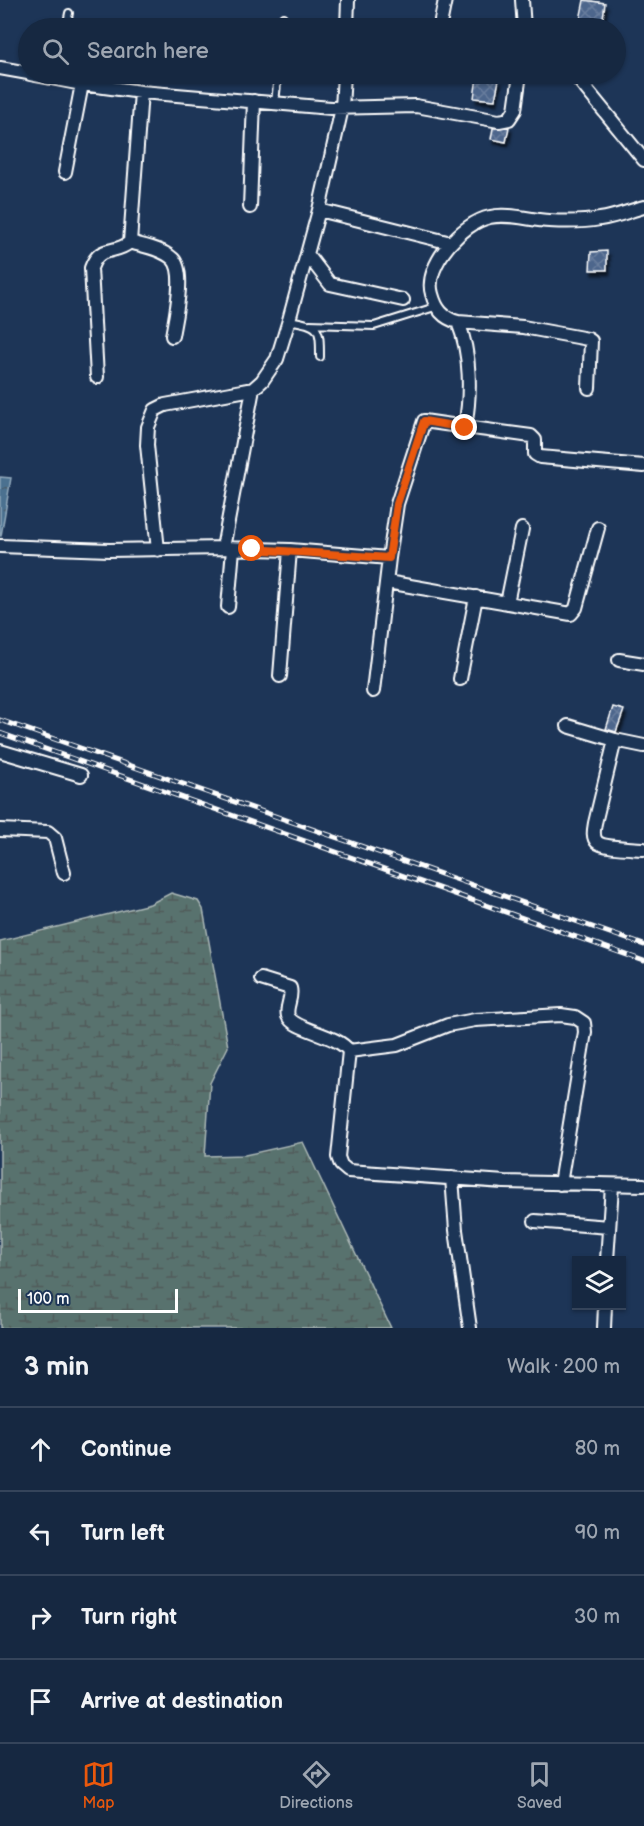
<!DOCTYPE html>
<meta charset="utf-8">
<style>
:root{--surface:#162841;--page:#1f3048;--text:#f1f3f6;--muted:#9ea6b1;--line:#35445a;--accent:#ea580c}
body{margin:0;font-family:"Balsamiq Sans",sans-serif;background:var(--page);color:var(--text)}
.controls{position:absolute;right:18px;bottom:18px;display:grid;overflow:hidden;border-radius:0px;box-shadow:0 2px 4px #0004}
.controls button{width:54px;height:54px;display:grid;place-items:center;padding:0;border:0;border-bottom:2px solid var(--line);background:var(--surface);color:var(--text);font:30px sans-serif}
.scale{position:absolute;left:18px;bottom:15px;width:160px;box-sizing:border-box;padding-left:6px;border:3px solid #fff;border-top:0;font-size:16px;line-height:21px;white-space:nowrap;color:#fff;-webkit-text-stroke:4px #1d3557;paint-order:stroke}
.stop{position:absolute;width:18px;height:18px;margin:-14px;border:4px solid #ea580c;border-radius:50%;background:#fff}
.stop.end{background:#ea580c;border-color:#fff;box-shadow:0 2px 6px #0008}
.list{margin:0;padding:0;list-style:none}
h2{display:flex;justify-content:space-between;align-items:center;height:78px;margin:0;padding:0 24px;font-size:26px}
h2 small{font-size:20px;font-weight:400;color:var(--muted)}
.list li{display:grid;grid-template-columns:39px 1fr auto;gap:18px;align-items:center;box-sizing:border-box;height:84px;padding:0 24px;border-top:2px solid var(--line)}
.list b{display:block;font-size:22px;white-space:nowrap}
.list em{font-size:20px;font-style:normal;color:var(--muted)}
.icon{flex:none;width:33px;height:33px;fill:none;stroke:currentColor;stroke-width:2;stroke-linecap:round;stroke-linejoin:round}
.map{position:relative;flex:none;width:644px;height:1328px;overflow:hidden}
.search{position:absolute;background:var(--surface);box-shadow:0 2px 4px #0004;left:18px;right:18px;top:18px;height:66px;display:flex;align-items:center;gap:15px;box-sizing:border-box;padding:0 21px;border-radius:33px;color:var(--muted);font-size:22px}
.sheet{height:414px;background:var(--surface)}
nav{display:flex;justify-content:space-around;align-items:center;box-sizing:border-box;height:84px;border-top:2px solid var(--line);background:var(--surface);font-size:16px;color:var(--muted)}
nav a{display:grid;justify-items:center;gap:3px}
nav .on{color:var(--accent)}
.map>svg:first-child{display:block}
.wetland{fill:url(#wetland-marsh);stroke:#acb8b6;stroke-width:1.5}
.water{fill:url(#water-ripples);stroke:#93aabc;stroke-width:1.5}
.building{fill:url(#building-cross-hatch);stroke:#fff;stroke-width:1.5;filter:url(#shadow)}
.lines{fill:none;stroke-linecap:round;stroke-linejoin:round}
.service-casing{stroke:#fff;stroke-width:10}
.minor-casing{stroke:#fff;stroke-width:16}
.service{stroke:#1d3557;stroke-width:6}
.minor{stroke:#1d3557;stroke-width:12}
.rail-casing{stroke:#fff;stroke-width:5}
.rail{stroke:#1d3557;stroke-width:3;stroke-dasharray:9;stroke-linecap:butt}
.route{stroke:#ea580c;stroke-width:8}
</style>
<div class="map">
<svg width="644" height="1328" viewBox="0 0 644 1328">
<defs>
<pattern id="wetland-marsh" width="20" height="14" patternUnits="userSpaceOnUse" patternTransform="scale(1.5)"><rect width="20" height="14" fill="#58726e"/><path d="M1 5h8M5 5V1M11 12h8M15 12V8" fill="none" stroke="#515b5a"/></pattern>
<pattern id="water-ripples" width="26" height="14" patternUnits="userSpaceOnUse" patternTransform="scale(1.5)"><rect width="26" height="14" fill="#4b7190"/><path d="M2 4q2-2 4 0t4 0M15 11q2-2 4 0t4 0" fill="none" stroke="#4c5b67"/></pattern>
<pattern id="building-cross-hatch" width="8" height="8" patternUnits="userSpaceOnUse" patternTransform="scale(1.5)"><rect width="8" height="8" fill="#4d668c"/><path d="M0 0l8 8M0 8l8-8" fill="none" stroke="#687d9d"/></pattern>
<filter id="shadow"><feDropShadow dx="2.5" dy="4.5" stdDeviation="1.5" flood-color="#0009"/></filter>
</defs>
<rect width="100%" height="100%" fill="#1d3557"/>
<filter id="ink" filterUnits="userSpaceOnUse"><feTurbulence type="fractalNoise" baseFrequency=".0167" numOctaves="2"/><feDisplacementMap in="SourceGraphic" scale="12" xChannelSelector="R" yChannelSelector="G"/><feConvolveMatrix kernelMatrix="1 2 1 2 8 2 1 2 1" color-interpolation-filters="sRGB"/></filter>
<g filter="url(#ink)">
<!-- wetland -->
<path class="wetland" d="M171,893l27,8 5,8 25,138 -18,36 -5,73 40,-1 58,-13 88,186h-391v-387l150,-37z"/>
<!-- water -->
<path class="water" d="M0,477l11,1 -10,58h-1z"/>
<!-- building -->
<path class="building" d="M584,0l21,3 -3,22 -22,-5z
M477,77l22,3 -4,20 -21,-2z
M509,127l-3,15 -15,-3 2,-11z
M607,251v19h-17l1,-18z
M613,707l11,3 -8,22 -10,-3z"/>
<g class="lines">
<defs>
<path id="service" d="M66,28l3,-15
M282,28l1,-11
M275,103l3,-29
M289,320c31,6 31,6 31,37
M310,324l64,2 61,-19"/>
<path id="minor" d="M522,0l2,28
M441,20l4,-20
M347,28l1,-28
M0,68l28,5
M30,74l52,10 59,8 190,16 85,-2 83,15 10,-2 6,-9 5,-36
M574,74l70,86
M65,172l17,-88
M250,207l4,-106
M319,210l132,33
M130,242c13,4 33,7 43,17 13,13 2,59 -1,77
M307,254l23,30 73,16
M458,322l65,5 65,12 3,2 -2,47
M97,377l-6,-109c9,-25 23,-12 39,-26l11,-150
M253,389l-30,159 67,2 99,8 8,-54 27,-83 41,6c6,-33 6,-73 -7,-105 -15,-4 -22,-13 -26,-28 -9,-28 31,-72 58,-77 19,-4 40,3 59,4 16,1 35,1 51,-2 15,-2 29,-8 44,-12
M465,427l66,9 4,4v14l5,3 104,9
M0,546l109,4 114,-2
M158,550l-11,-105 1,-18 7,-17 10,-5 88,-16 9,-8 15,-22 12,-39 30,-110 23,-102 2,-34
M387,582l184,32 5,-6 22,-80
M507,603l15,-74
M228,607l5,-58
M619,660l25,4
M280,676l10,-126
M460,679l16,-82
M373,691l16,-133
M568,726l47,14
M644,746l-29,-6 -20,83c-1,6 -3,14 2,19 6,6 37,6 47,7
M0,751l81,24
M0,830l48,2 7,6 9,35
M261,979l29,9c3,10 -5,19 -2,28 5,14 49,18 61,35l-11,106 3,8 7,6 156,11 140,3
M349,1051l48,-6 51,-20 27,-5 86,-5 14,2 9,6 1,9 -25,152
M452,1178l4,52 14,98
M535,1221l74,6
M607,1260l5,-74
M604,1328l1,-22"/>
</defs>
<!-- service casing -->
<use href="#service" class="service-casing"/>
<!-- minor casing -->
<use href="#minor" class="minor-casing"/>
<!-- service -->
<use href="#service" class="service"/>
<!-- minor -->
<use href="#minor" class="minor"/>
<defs>
<path id="rail" d="M0,720l644,225
M0,733l644,228"/>
</defs>
<!-- rail casing -->
<use href="#rail" class="rail-casing"/>
<!-- rail -->
<use href="#rail" class="rail"/>
</g>
</g>
<g class="lines" filter="url(#ink)">
<!-- route -->
<path class="route" d="M252,549l137,9 8,-54 27,-83 41,7"/>
</g>
</svg>
<div class="controls">
<button><svg class="icon" aria-label="layers" viewBox="0 0 24 24"><path d="M12 4l9 5-9 5-9-5zM3 14l9 5 9-5"/></svg></button>
</div>
<div class="scale">100 m</div>
<div class="stop" style="left:252px;top:549px"></div>
<div class="stop end" style="left:465px;top:428px"></div>
<div class="search"><svg class="icon" aria-label="search" viewBox="0 0 24 24"><circle cx="10" cy="10" r="6"/><path d="M15 15l6 6"/></svg>Search here</div>
</div>
<section class="sheet">
<h2>3 min<small>Walk · 200 m</small></h2>
<ul class="list">
<li><svg class="icon" aria-label="ahead" viewBox="0 0 24 24"><path d="M12 20V5M6 11l6-6 6 6"/></svg><div><b>Continue</b></div><em>80 m</em></li>
<li><svg class="icon" aria-label="left" viewBox="0 0 24 24"><path d="M17 20v-9H6M10 6l-5 5 5 5"/></svg><div><b>Turn left</b></div><em>90 m</em></li>
<li><svg class="icon" aria-label="right" viewBox="0 0 24 24"><path d="M7 20v-9h11M14 6l5 5-5 5"/></svg><div><b>Turn right</b></div><em>30 m</em></li>
<li><svg class="icon" aria-label="arrive" viewBox="0 0 24 24"><path d="M6 21V4h12l-3 4 3 4H6"/></svg><div><b>Arrive at destination</b></div></li>
</ul>
</section>
<nav>
<a class="on"><svg class="icon" aria-label="map" viewBox="0 0 24 24"><path d="M3 6l6-2 6 2 6-2v14l-6 2-6-2-6 2zM9 4v14M15 6v14"/></svg>Map</a>
<a><svg class="icon" aria-label="directions" viewBox="0 0 24 24"><path d="M12 3l9 9-9 9-9-9zM9 14v-3h6M13 9l2 2-2 2"/></svg>Directions</a>
<a><svg class="icon" aria-label="saved" viewBox="0 0 24 24"><path d="M7 4h10v16l-5-4-5 4z"/></svg>Saved</a>
</nav>
